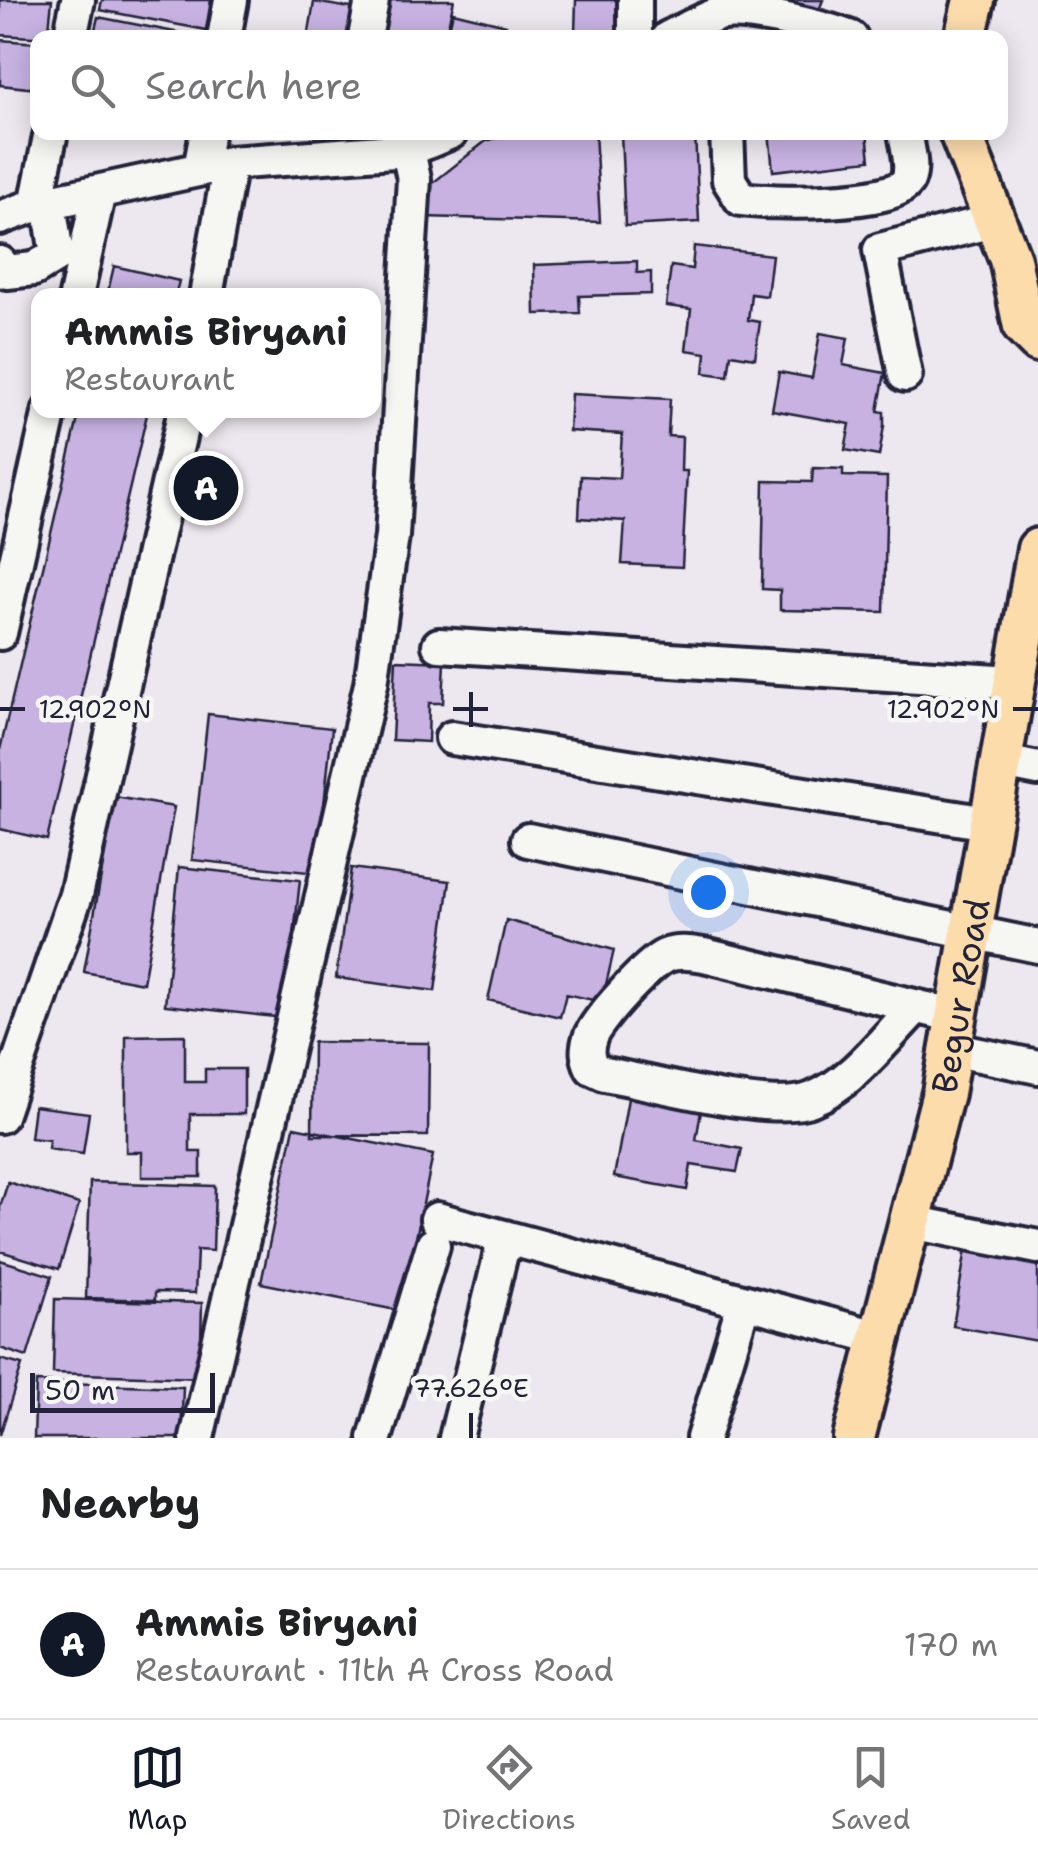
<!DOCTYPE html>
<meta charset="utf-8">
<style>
:root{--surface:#fff;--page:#f6f6f6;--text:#202124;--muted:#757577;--line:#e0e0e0;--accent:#111827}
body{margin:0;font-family:"Shantell Sans",sans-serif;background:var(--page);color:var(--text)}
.scale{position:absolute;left:30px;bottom:25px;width:185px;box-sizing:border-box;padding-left:10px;border:5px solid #22223b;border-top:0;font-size:28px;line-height:35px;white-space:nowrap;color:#22223b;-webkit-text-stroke:8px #f6f6f2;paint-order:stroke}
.you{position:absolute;left:708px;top:892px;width:35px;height:35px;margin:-25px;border:8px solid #fff;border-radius:50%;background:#1a73e8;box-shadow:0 0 0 15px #1a73e833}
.badge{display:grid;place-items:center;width:65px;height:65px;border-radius:50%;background:var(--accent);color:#fff;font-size:32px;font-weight:700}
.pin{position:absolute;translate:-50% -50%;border:5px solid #fff;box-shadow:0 2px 10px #0006}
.popup{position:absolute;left:31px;top:288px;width:350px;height:130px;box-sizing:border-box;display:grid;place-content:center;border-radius:20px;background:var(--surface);filter:drop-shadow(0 2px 8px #0005);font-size:32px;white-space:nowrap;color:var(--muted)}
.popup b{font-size:38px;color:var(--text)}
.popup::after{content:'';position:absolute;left:50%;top:100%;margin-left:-20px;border:20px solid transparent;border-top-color:var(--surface)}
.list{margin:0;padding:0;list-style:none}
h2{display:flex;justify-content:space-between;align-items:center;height:130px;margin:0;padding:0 40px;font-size:42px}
h2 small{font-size:32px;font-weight:400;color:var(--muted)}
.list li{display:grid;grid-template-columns:65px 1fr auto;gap:30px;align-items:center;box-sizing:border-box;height:150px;padding:0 40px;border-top:2px solid var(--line)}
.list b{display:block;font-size:38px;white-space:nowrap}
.list p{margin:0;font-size:32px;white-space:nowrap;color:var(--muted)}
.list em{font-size:32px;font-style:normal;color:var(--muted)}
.icon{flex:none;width:55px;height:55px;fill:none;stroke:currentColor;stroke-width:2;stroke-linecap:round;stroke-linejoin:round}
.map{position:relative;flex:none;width:1038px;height:1438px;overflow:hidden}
.search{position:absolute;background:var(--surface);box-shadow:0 5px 25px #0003;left:30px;right:30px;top:30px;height:110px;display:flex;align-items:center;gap:25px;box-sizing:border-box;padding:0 35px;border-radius:20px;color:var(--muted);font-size:38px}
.sheet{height:280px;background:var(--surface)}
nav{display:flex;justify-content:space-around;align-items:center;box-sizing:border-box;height:140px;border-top:2px solid var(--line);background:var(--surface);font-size:28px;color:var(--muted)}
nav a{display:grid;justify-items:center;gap:5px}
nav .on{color:var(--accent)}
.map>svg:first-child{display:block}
.building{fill:#c7b2e2;stroke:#22223b;stroke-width:2.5}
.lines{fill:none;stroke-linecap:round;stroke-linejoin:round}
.minor-casing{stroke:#22223b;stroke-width:40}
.major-casing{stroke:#22223b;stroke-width:48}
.minor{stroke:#f6f6f2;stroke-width:32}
.major{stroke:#fddcac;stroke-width:40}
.ticks{fill:none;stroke:#22223b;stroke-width:4}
.labels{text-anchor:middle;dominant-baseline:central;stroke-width:9;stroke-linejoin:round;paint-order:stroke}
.street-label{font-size:35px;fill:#22223b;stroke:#f6f6f2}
.ticks-label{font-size:25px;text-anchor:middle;fill:#22223b;stroke:#f6f6f2;stroke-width:9;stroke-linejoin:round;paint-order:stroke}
</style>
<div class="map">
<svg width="1038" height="1438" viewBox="0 0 1038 1438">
<rect width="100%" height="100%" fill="#ede8ef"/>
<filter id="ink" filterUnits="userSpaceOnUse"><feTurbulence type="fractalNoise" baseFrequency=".01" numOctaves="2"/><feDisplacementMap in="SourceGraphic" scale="20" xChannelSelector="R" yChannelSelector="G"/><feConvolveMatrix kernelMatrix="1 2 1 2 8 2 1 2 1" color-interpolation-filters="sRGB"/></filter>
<g filter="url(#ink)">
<!-- building -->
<path class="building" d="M0,0h52l-4,38 -48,-3z
M102,0h109l-5,30 -106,-20z
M386,0h68l-9,38h-68z
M576,0h53v33h-54z
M782,0h41l-6,15z
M314,2l49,8 -5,28h-50z
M453,12l53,13 -4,13h-55z
M98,17l102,20 -107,1z
M0,40l38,3v46l-38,-4z
M517,132h78l5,90 -176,-5 1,-28 61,-48z
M621,132h74l4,90 -74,4z
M769,132h98l3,28 -97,11z
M694,246l78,9 -5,41 -16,-2 -3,26 12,2 -5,36 -24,-4 -3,22 -24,-3 2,-20 -20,-3 5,-41 -25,-3 5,-40 21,3z
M637,261v12l14,-1v22l-72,2 1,17 -45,1 -1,-49z
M114,266l65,15 -4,15h-68z
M820,333l28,5 -5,27 42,8 -7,38 6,1v14l-5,30 -34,-6 5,-26 -78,-14 7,-38 33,6z
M571,394l99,5 -2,37 14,1 -1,34h6l-5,96 -60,-3 3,-43 -46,-3 2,-42 38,2 3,-44 -53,-3z
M80,410h68l-101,430 -47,-11v-79z
M813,468l30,1v7l44,1 -3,135 -104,-2v-20l-18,-1 2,-108 48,1z
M396,660l49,2 -2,41h-14l-1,39 -36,-2z
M208,714l124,14 -15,145 -125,-13z
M115,797l59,10 -31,176 -59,-11z
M179,867l121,13 -15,138 -120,-13z
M351,868l99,13 -15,110 -99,-13z
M506,920l108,30 -12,52 -36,-8 -6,23 -72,-17z
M185,1035v47h20v-13h39v45h-54v38h11v25h-59v-25h-16v-116z
M313,1042l116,1 -1,93 -116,-1z
M630,1087l73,13 -7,40 46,9 -5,23 -46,-7 -4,25 -73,-13z
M34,1106l55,7 -6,41 -35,-5 1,-9 -19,-2z
M294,1127l139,28 -32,156 -140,-28z
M8,1182l71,22 -20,65 -59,-18v-44z
M90,1182l125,4 -2,65 -16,-1 -2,43 -40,-1v8l-69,-2z
M967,1243l71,13v85l-85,-15z
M0,1260l52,16 -25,81 -27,-9z
M55,1299l147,4 -2,75 -147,-5z
M0,1359l22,6 -22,70z
M36,1382l147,5 -2,51h-147z"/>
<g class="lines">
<defs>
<path id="minor" d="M70,38l8,-38
M224,38l7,-38
M365,38l7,-38
M635,38v-38
M668,38c16,-8 34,-18 51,-24 26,-7 106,14 132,24
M727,132l2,48 12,19c26,4 156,7 167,-19 6,-14 -1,-34 -3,-48
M200,169l7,-37
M36,205l15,-73
M0,218l36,-13 194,-42 178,-13 43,-18
M0,263l7,9 27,-3 23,-14 -8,-52
M76,296l23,-104
M206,296l24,-133
M905,375l-25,-125 116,-30
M0,633l50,-223
M439,645l573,37
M452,738l536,85
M998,761l40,8
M528,840l510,106
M916,1007c-31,31 -62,75 -104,92 -39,17 -161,-17 -207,-25l-13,-6c-5,-11 -6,-18 -2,-30 5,-17 59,-75 75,-82 13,-5 25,-3 39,-1l252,61
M951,1049l87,18
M0,1116l76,-221 109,-485
M437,1219l443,119
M911,1222l127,25
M197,1438l174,-754 21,-148 22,-357 -6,-29
M375,1438l58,-193
M456,1438l49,-201
M703,1438l41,-136"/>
<g id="major">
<path d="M965,38l9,-38"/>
<path d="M960,132l50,127 14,68 14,14"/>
<path id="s1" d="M854,1438l89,-345 95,-544"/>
</g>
</defs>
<!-- minor casing -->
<use href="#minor" class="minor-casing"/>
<!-- major casing -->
<use href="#major" class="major-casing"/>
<!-- minor -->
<use href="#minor" class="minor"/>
<!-- major -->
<use href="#major" class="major"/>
</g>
</g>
<!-- ticks -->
<path class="ticks" d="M471,692v35M0,709h25M453,709h35M1013,709h25M471,1413v25"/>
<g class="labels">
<!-- street labels -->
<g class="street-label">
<text stroke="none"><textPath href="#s1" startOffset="455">Begur Road</textPath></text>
</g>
</g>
<g class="ticks-label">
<text x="95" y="718">12.902°N</text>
<text x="943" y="718">12.902°N</text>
<text x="471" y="1397">77.626°E</text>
</g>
</svg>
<div class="scale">50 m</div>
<div class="you"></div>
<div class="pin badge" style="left:206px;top:488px">A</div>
<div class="popup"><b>Ammis Biryani</b>Restaurant</div>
<div class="search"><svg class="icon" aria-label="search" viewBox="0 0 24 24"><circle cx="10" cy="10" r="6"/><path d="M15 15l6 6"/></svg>Search here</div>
</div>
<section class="sheet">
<h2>Nearby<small></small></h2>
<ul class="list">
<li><span class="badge">A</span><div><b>Ammis Biryani</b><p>Restaurant · 11th A Cross Road</p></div><em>170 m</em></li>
</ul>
</section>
<nav>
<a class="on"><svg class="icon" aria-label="map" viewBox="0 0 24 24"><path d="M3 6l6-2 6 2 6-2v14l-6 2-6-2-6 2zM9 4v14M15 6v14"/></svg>Map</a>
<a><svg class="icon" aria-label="directions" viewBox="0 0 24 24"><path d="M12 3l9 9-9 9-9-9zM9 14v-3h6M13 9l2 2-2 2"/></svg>Directions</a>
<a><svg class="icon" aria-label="saved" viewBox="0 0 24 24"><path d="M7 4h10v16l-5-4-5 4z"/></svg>Saved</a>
</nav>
